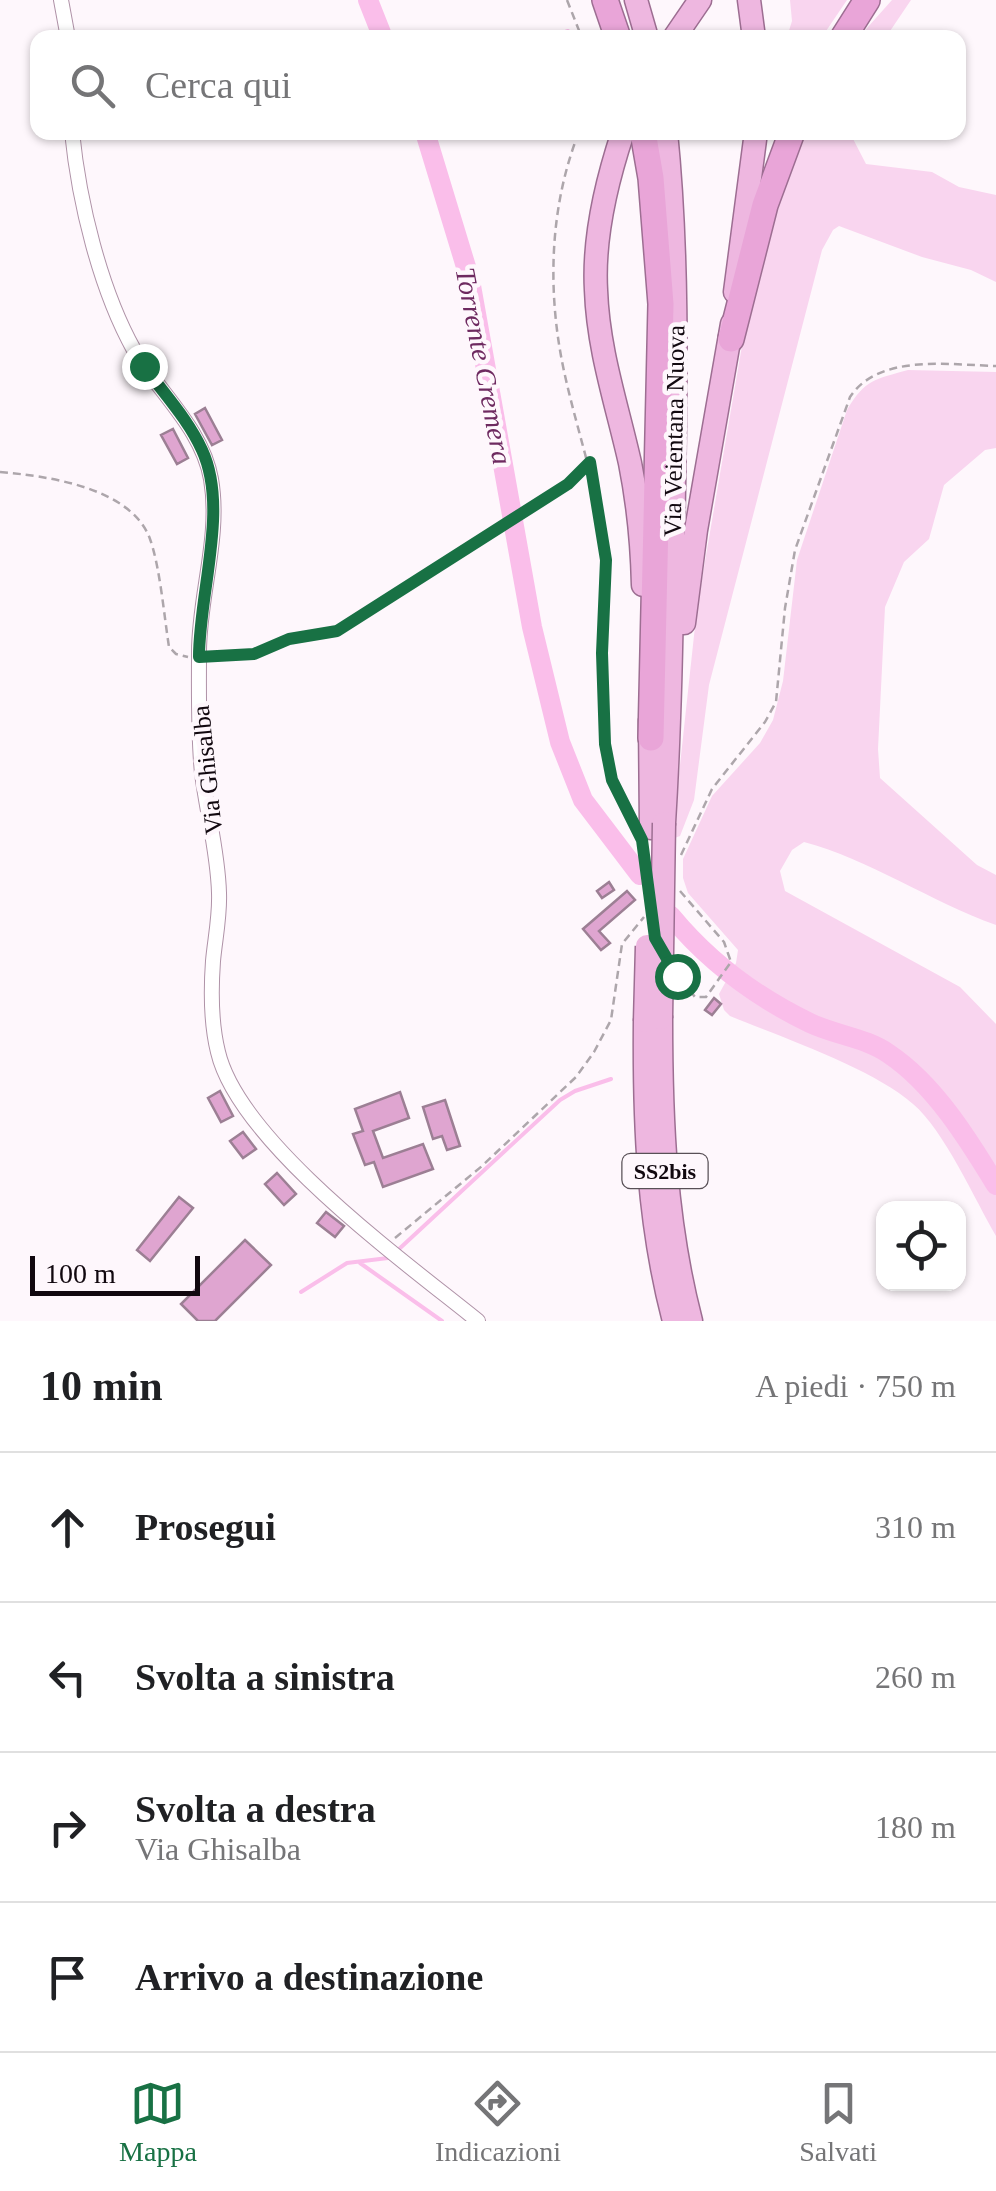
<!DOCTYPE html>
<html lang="it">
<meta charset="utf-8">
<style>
:root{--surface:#fff;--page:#f2f2f2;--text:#202124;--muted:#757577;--line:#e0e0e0;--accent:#187144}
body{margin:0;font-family:"Times New Roman",serif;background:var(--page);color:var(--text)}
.controls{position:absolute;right:30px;bottom:30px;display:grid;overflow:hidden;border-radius:20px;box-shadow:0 2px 8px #0004}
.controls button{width:90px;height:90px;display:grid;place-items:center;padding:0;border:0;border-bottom:2px solid var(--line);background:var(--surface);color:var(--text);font:50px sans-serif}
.scale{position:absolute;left:30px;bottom:25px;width:170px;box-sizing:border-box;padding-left:10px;border:5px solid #11080f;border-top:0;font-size:28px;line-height:35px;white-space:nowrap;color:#11080f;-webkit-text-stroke:8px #fef7fc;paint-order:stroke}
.stop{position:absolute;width:30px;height:30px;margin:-22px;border:8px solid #187144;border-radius:50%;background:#fff}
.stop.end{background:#187144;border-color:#fff;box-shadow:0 2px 10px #0008}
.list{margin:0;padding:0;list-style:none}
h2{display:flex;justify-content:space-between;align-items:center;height:130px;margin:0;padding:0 40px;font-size:42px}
h2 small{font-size:32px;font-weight:400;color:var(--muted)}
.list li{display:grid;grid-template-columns:65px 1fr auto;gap:30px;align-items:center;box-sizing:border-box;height:150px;padding:0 40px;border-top:2px solid var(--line)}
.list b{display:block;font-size:38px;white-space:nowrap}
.list p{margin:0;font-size:32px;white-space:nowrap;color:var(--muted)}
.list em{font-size:32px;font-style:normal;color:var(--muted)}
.icon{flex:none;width:55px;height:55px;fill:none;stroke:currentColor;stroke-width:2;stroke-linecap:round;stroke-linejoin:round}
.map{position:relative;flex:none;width:996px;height:1321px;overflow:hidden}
.search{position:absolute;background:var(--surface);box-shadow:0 2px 8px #0004;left:30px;right:30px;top:30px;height:110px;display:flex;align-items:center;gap:25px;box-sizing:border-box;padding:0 35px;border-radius:20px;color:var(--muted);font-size:38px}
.sheet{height:730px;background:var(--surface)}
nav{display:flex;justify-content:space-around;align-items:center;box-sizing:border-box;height:140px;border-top:2px solid var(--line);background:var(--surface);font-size:28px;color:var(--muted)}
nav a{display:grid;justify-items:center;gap:5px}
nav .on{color:var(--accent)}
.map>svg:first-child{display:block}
.green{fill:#f9d5ef}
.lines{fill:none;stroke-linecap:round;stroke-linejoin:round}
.stream{stroke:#fabeea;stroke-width:4}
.river{stroke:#fabeea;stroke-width:20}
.building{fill:#dfa5d0;stroke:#9c7f94;stroke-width:2.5}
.minor-casing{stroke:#af92a7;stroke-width:16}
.trunk-casing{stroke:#9d6e92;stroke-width:25}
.motorway-casing{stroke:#9d6e92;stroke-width:28}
.path{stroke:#ada6ab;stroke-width:2.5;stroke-dasharray:8 5;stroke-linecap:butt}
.minor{stroke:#fff;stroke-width:14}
.trunk{stroke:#eeb7e0;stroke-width:22}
.motorway{stroke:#e9a5d8;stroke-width:25}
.trunk-bridge-casing{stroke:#9d6e92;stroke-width:25;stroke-linecap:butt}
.trunk-bridge{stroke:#eeb7e0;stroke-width:22}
.route{stroke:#187144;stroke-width:12}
.labels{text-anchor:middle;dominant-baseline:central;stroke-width:9;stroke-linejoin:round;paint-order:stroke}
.shield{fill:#fef7fc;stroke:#585056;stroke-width:2.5}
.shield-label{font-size:22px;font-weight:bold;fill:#11080f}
.street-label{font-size:25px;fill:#11080f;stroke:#fef7fc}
.water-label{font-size:28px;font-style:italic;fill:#6e2a60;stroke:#fef7fc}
</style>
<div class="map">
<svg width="996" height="1321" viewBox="0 0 996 1321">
<rect width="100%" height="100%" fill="#fef7fc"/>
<!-- green -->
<path class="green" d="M790,0h57l-25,37h-35l5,-16z
M892,0h19l-25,37h-27z
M803,133h47l16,31 66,8 27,15 37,8v87l-25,-12 -49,-13 -83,-31 -6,4 -11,20 -113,435 -15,115 -14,36 -8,3 25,-231 53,-309 19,-78z
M908,370l88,2v76l-11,2 -41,35 -15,54 -25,23 -19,45 -7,142 2,29 97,87 19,10v50c-65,-23 -127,-66 -192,-83l-12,8 -12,21 5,20 175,96 36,37v212c-21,-36 -52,-106 -83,-132 -41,-36 -130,-66 -183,-88l-6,-6 -5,-16 17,-31 2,-13 -50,-57 -5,-15v-19l29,-63 48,-53 13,-23 10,-39 14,-121 50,-150c18,-31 29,-31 61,-40z"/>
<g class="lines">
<!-- stream -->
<path class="stream" d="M549,38l19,-7
M360,1263l82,58
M301,1292l46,-29 41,-5 10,-8 162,-150 15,-9 36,-12"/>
<!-- river -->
<path class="river" d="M368,0l15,38
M425,132l45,148 62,347 28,115 23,58 57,75
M671,916c38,46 85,81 139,107 25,12 57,15 79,31 45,30 79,85 107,131"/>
</g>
<!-- building -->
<path class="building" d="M205,408l17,32 -10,5 -17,-31z
M173,429l15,29 -11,6 -16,-29z
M609,882l5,8 -12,8 -5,-7z
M627,891l8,9 -36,31 11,12 -9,7 -18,-21z
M714,998l7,6 -9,11 -7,-5z
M220,1091l13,25 -12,6 -13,-24z
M400,1092l9,26 -36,13 10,27 40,-14 10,25 -50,18 -9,-25 -9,3 -12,-31 10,-3 -8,-22z
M445,1100l15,46 -13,4 -5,-14 -9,3 -10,-32z
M243,1132l13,17 -13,9 -13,-17z
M277,1173l19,21 -12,11 -19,-21z
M179,1197l14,11 -43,53 -13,-11z
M326,1212l18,14 -9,11 -18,-14z
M245,1240l26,25 -56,56h-17l-17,-17z"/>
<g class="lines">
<defs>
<path id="minor" d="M61,0l7,38
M72,132c7,70 28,157 62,218 25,43 68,78 77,129 10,57 -12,116 -12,173 0,40 -1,82 3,121 5,41 16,79 17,120 1,23 -4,46 -6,68 -2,28 -2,63 5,91 21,90 187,210 260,269"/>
<path id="trunk" d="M636,0l11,38
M749,0l5,38
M674,38l26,-38
M623,132c-17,51 -30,105 -27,158 2,60 21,115 34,173 8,40 12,80 13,122
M735,292l21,-160
M684,623l12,-93 36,-206
M650,721l1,107
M664,823c7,-112 8,-223 10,-334 2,-119 4,-238 -8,-357
M661,1018c0,103 4,203 30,303
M645,1021c-1,102 3,202 29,300"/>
<path id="motorway" d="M605,0l13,38
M843,38l24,-38
M643,132l8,46 10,126 -10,434
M731,339l34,-134 27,-73"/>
</defs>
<!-- minor casing -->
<use href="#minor" class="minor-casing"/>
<!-- trunk casing -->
<use href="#trunk" class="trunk-casing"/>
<!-- motorway casing -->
<use href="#motorway" class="motorway-casing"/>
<!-- path -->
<path class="path" d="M567,0l15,38
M579,132c-31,78 -32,167 -13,248 13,57 32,111 39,170 10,104 -25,175 29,276
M0,472c46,4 131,15 150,67 10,28 14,76 19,108l7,7 12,3
M210,656l44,-3 35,-14 48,-8 231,-147 20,-19
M642,842l4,27
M681,855l31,-66 53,-67 11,-20 9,-94 10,-58 55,-153c29,-44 101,-32 146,-31
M680,891l44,51 7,20 -25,35h-11l-15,-18
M395,1238l87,-72 94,-89 18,-25 17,-32 11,-76 22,-27"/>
<!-- minor -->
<use href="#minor" class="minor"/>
<!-- trunk -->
<use href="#trunk" class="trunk"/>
<!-- motorway -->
<use href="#motorway" class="motorway"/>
<defs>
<path id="trunk-bridge" d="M661,1018l3,-195
M645,1021l2,-75"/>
</defs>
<!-- trunk-bridge casing -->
<use href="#trunk-bridge" class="trunk-bridge-casing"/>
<!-- trunk-bridge -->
<use href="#trunk-bridge" class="trunk-bridge"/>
</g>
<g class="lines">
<!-- route -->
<path class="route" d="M144,366c20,28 44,53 58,84 27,58 -3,142 -3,207l55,-3 35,-15 48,-8 231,-147 22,-22 16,98 -4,93 3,91 7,36 30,60 13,98 22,38"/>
</g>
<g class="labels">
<!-- shield labels -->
<rect class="shield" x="622.5" y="1154" width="85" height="34" rx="8"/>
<g class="shield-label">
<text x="665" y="1171">SS2bis</text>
</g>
<!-- street labels -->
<g class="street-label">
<text transform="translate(674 431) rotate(-89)">Via Veientana Nuova</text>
<text transform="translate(207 770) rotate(-96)">Via Ghisalba</text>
</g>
<!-- water labels -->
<g class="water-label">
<text transform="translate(484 366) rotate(79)">Torrente Cremera</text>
</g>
</g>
</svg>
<div class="controls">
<button><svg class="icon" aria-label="locate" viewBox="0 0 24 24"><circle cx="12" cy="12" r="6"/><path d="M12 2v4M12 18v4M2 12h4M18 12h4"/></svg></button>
</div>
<div class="scale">100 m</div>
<div class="stop" style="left:677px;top:976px"></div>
<div class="stop end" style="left:144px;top:366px"></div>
<div class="search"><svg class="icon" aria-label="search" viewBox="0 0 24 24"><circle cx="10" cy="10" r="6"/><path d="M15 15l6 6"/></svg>Cerca qui</div>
</div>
<section class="sheet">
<h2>10 min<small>A piedi · 750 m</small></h2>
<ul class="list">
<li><svg class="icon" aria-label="ahead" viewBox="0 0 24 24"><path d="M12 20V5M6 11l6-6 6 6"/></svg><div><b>Prosegui</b></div><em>310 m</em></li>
<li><svg class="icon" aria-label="left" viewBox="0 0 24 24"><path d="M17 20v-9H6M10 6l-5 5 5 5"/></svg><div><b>Svolta a sinistra</b></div><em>260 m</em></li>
<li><svg class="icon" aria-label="right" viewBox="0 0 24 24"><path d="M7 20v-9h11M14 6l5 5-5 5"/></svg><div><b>Svolta a destra</b><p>Via Ghisalba</p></div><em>180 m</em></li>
<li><svg class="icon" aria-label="arrive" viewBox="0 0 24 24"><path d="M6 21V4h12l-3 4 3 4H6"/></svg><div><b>Arrivo a destinazione</b></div></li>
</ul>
</section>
<nav>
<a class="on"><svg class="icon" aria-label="map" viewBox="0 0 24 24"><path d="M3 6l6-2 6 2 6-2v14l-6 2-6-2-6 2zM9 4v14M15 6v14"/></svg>Mappa</a>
<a><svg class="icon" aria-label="directions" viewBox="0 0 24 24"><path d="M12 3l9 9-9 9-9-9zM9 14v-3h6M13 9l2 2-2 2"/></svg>Indicazioni</a>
<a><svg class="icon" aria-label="saved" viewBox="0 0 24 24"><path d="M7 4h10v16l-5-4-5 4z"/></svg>Salvati</a>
</nav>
